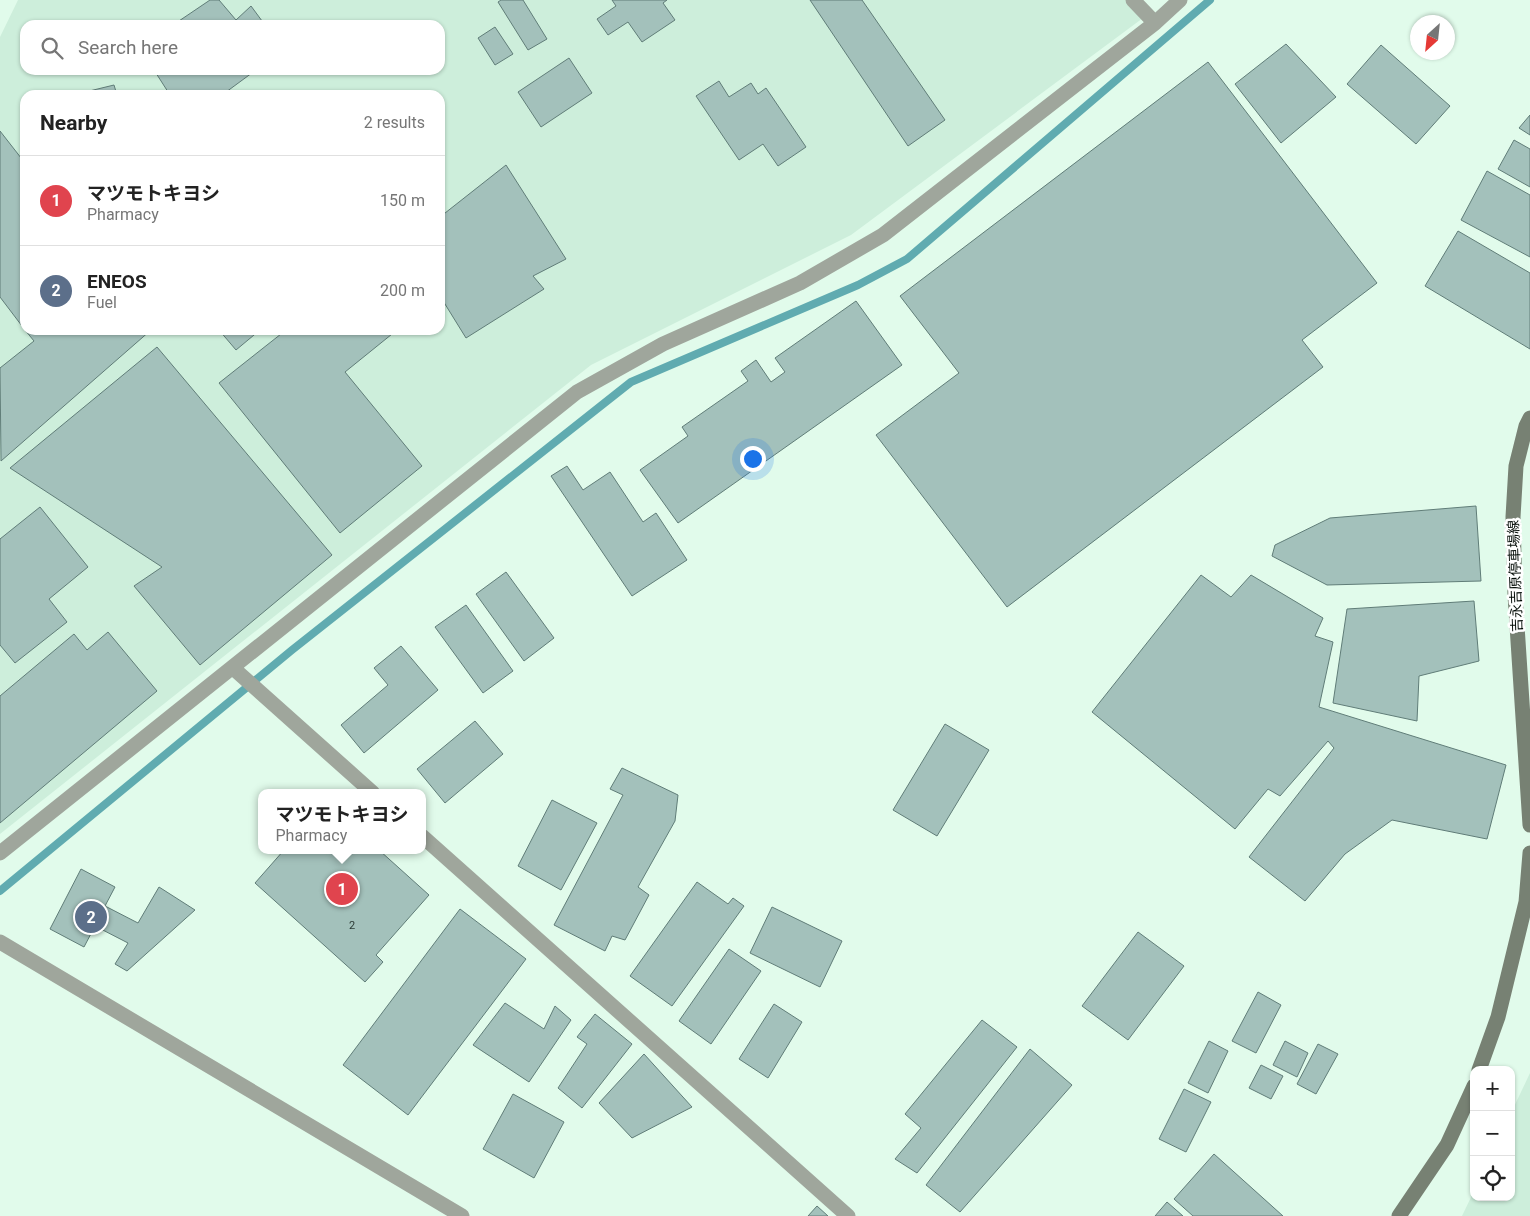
<!DOCTYPE html>
<meta charset="utf-8">
<style>
:root{--surface:#fff;--page:#f2f2f2;--text:#222;--muted:#767676;--line:#e0e0e0;--accent:#5b70e7}
body{margin:0;font-family:Roboto,"Noto Sans JP",sans-serif;background:var(--page);color:var(--text)}
.controls{position:absolute;right:15px;bottom:15px;display:grid;overflow:hidden;border-radius:10px;box-shadow:0 1px 4px #0004}
.controls button{width:45px;height:45px;display:grid;place-items:center;padding:0;border:0;border-bottom:1px solid var(--line);background:var(--surface);color:var(--text);font:25px sans-serif}
.compass{position:absolute;left:1410px;top:15px;width:45px;height:45px;border-radius:50%;background:var(--surface);box-shadow:0 1px 4px #0004;rotate:207deg}
.you{position:absolute;left:752px;top:458px;width:18px;height:18px;margin:-12px;border:4px solid #fff;border-radius:50%;background:#1a73e8;box-shadow:0 0 0 8px #1a73e833}
.badge{display:grid;place-items:center;width:32px;height:32px;border-radius:50%;background:var(--accent);color:#fff;font-size:16px;font-weight:700}
.pin{position:absolute;translate:-50% -50%;border:2px solid #fff;box-shadow:0 1px 5px #0006}
.popup{position:absolute;left:258px;top:789px;width:168px;height:65px;box-sizing:border-box;display:grid;place-content:center;border-radius:10px;background:var(--surface);filter:drop-shadow(0 1px 4px #0005);font-size:16px;white-space:nowrap;color:var(--muted)}
.popup b{font-size:19px;color:var(--text)}
.popup::after{content:'';position:absolute;left:50%;top:100%;margin-left:-10px;border:10px solid transparent;border-top-color:var(--surface)}
.list{margin:0;padding:0;list-style:none}
h2{display:flex;justify-content:space-between;align-items:center;height:65px;margin:0;padding:0 20px;font-size:21px}
h2 small{font-size:16px;font-weight:400;color:var(--muted)}
.list li{display:grid;grid-template-columns:32px 1fr auto;gap:15px;align-items:center;box-sizing:border-box;height:90px;padding:0 20px;border-top:1px solid var(--line)}
.list b{display:block;font-size:19px;white-space:nowrap}
.list p{margin:0;font-size:16px;white-space:nowrap;color:var(--muted)}
.list em{font-size:16px;font-style:normal;color:var(--muted)}
.icon{flex:none;width:28px;height:28px;fill:none;stroke:currentColor;stroke-width:2;stroke-linecap:round;stroke-linejoin:round}
.map{position:relative;flex:none;width:1530px;height:1216px;overflow:hidden}
.search{position:absolute;background:var(--surface);box-shadow:0 1px 4px #0004;left:20px;top:20px;width:425px;height:55px;display:flex;align-items:center;gap:12px;box-sizing:border-box;padding:0 18px;border-radius:15px;color:var(--muted);font-size:19px}
.panel{position:absolute;background:var(--surface);box-shadow:0 1px 4px #0004;left:20px;top:90px;width:425px;height:245px;border-radius:15px}
.map>svg:first-child{display:block}
.built{fill:#cdeedb;fill-rule:evenodd}
.lines{fill:none;stroke-linecap:round;stroke-linejoin:round}
.stream{stroke:#60abb0;stroke-width:8}
.building{fill:#a3c1bb;stroke:#607d78}
.minor{stroke:#9fa69c;stroke-width:15}
.tertiary{stroke:#9fa69c;stroke-width:15}
.secondary{stroke:#778173;stroke-width:15}
.labels{text-anchor:middle;dominant-baseline:central;stroke-width:5;stroke-linejoin:round;paint-order:stroke}
.number-label{font-size:11px;fill:#2d3b36}
.street-label{font-size:14px;fill:#060e09;stroke:#fff}
</style>
<div class="map">
<svg width="1530" height="1216" viewBox="0 0 1530 1216">
<rect width="100%" height="100%" fill="#e1fbeb"/>
<!-- built -->
<path class="built" d="M18,0h1115l14,15 -296,220 -260,130 -591,469v-797zM25,25h415v45h-415zM25,95h415v235h-415z
M1530,1073v143h-68l12,-25v6h37v-84z"/>
<g class="lines">
<!-- stream -->
<path class="stream" d="M0,891l292,-241 339,-268 227,-97 49,-26 303,-259"/>
</g>
<!-- building -->
<path class="building" d="M210,0h9l17,20 15,-14 14,19h-92z
M501,0h22l24,39 -19,11 -30,-48z
M612,0h55l-4,3 12,17 -33,22 -14,-20 -20,13 -11,-16 19,-13z
M810,0h52l83,120 -37,26z
M495,27l18,27 -18,11 -17,-27z
M1286,44l50,53 -55,46 -46,-59z
M1381,45l69,61 -34,38 -69,-60z
M569,58l23,35 -51,34 -23,-35z
M1208,62l169,221 -75,57 21,27 -316,240 -131,-172 83,-62 -59,-77z
M154,70h102l-34,25h-52z
M719,81l10,16 22,-14 7,11 8,-6 40,59 -28,19 -15,-22 -24,16 -43,-64z
M114,85l3,10h-44z
M1530,115v20l-11,-7z
M0,131l25,32v167l-25,-33z
M1514,140l16,9v38l-32,-18z
M506,165l60,94 -33,17 11,13 -78,49 -26,-42v-79z
M1487,171l43,24v62l-69,-37z
M1458,231l72,42v76l-105,-63z
M856,301l46,64 -224,158 -38,-53 48,-34 -6,-9 66,-46 -7,-10 15,-11 15,22 14,-10 -10,-14z
M25,330h126l-150,131 -1,-93 34,-27z
M219,330h41l-24,20z
M286,330h111l-52,42 77,94 -82,67 -121,-150z
M157,347l175,208 -132,110 -66,-79 28,-19 -152,-99z
M567,466l16,24 27,-18 33,50 13,-9 31,47 -55,36 -81,-120z
M1476,506l5,75 -154,4 -55,-29 3,-11 55,-27z
M40,507l48,60 -39,32 18,23 -52,41 -15,-18v-106z
M506,572l48,66 -30,23 -48,-67z
M1201,575l30,22 20,-22 72,43 -8,18 18,6 -14,65 187,58 -19,74 -95,-19 -47,34 -40,47 -56,-44 85,-109 -6,-7 -48,55 -12,-7 -33,40 -143,-117z
M1474,601l5,60 -60,15 -2,45 -84,-18 14,-94z
M466,605l47,66 -30,22 -48,-66z
M108,632l49,59 -157,132v-127l74,-62 13,16z
M401,646l37,44 -74,63 -23,-28 47,-40 -14,-17z
M475,721l28,33 -58,49 -28,-34z
M945,724l44,26 -52,86 -44,-26z
M622,768l56,27 -3,26 -37,66 11,8 -24,45 -13,-4 -7,15 -51,-26 69,-130 -13,-6z
M552,800l45,23 -36,67 -43,-24z
M284,850h95l50,45 -53,60 7,7 -18,20 -110,-99z
M81,869l34,18 -10,19 33,17 21,-36 36,23 -68,61 -12,-7 13,-21 -33,-17 -11,21 -34,-18z
M697,882l31,22 5,-6 11,8 -72,100 -42,-30z
M772,907l70,34 -22,46 -70,-34z
M460,909l66,50 -118,156 -65,-50z
M1138,932l46,34 -56,74 -46,-34z
M729,949l32,22 -50,73 -32,-23z
M1258,992l23,13 -25,48 -24,-12z
M505,1003l39,26 11,-23 16,14 -42,62 -56,-37z
M774,1004l28,18 -34,56 -29,-19z
M595,1014l37,30 -50,64 -24,-20 29,-44 -10,-7z
M982,1020l35,27 -100,126 -22,-14 26,-31 -16,-14z
M1209,1041l19,10 -20,42 -20,-10z
M1285,1041l23,12 -11,24 -24,-12z
M1318,1044l20,10 -22,40 -19,-10z
M1030,1049l42,36 -112,127 -34,-27z
M644,1054l48,53 -60,31 -33,-35z
M1261,1065l22,11 -12,23 -22,-11z
M1184,1089l27,13 -25,50 -27,-13z
M513,1094l51,28 -30,56 -51,-29z
M1214,1154l69,62h-90l-19,-17z
M1167,1202l16,14h-28z
M817,1206l11,10h-20z"/>
<g class="lines">
<!-- minor -->
<path class="minor" d="M1133,0l22,23
M233,668l140,125
M422,836l426,380
M0,853l577,-461 86,-48 137,-61 83,-48 272,-212 25,-23"/>
<!-- tertiary -->
<path class="tertiary" d="M0,942l462,274"/>
<!-- secondary -->
<path class="secondary" d="M1530,418l-4,8 -10,40 -3,51 2,78 15,230
M1479,1070l19,-53 28,-115 4,-49
M1399,1216l48,-71 27,-59"/>
</g>
<g class="labels">
<!-- number labels -->
<g class="number-label">
<text x="352" y="925">2</text>
</g>
<!-- street labels -->
<g class="street-label">
<text transform="translate(1515 576) rotate(-92)">吉永吉原停車場線</text>
</g>
</g>
</svg>
<div class="controls">
<button>+</button>
<button>−</button>
<button><svg class="icon" aria-label="locate" viewBox="0 0 24 24"><circle cx="12" cy="12" r="6"/><path d="M12 2v4M12 18v4M2 12h4M18 12h4"/></svg></button>
</div>
<svg class="compass" viewBox="-18 -18 36 36"><path d="M0-13l5 13h-10z" fill="#e53935"/><path d="M0 13l5-13h-10z" fill="#767676"/></svg>
<div class="you"></div>
<div class="pin badge" style="left:342px;top:889px;background:#e0444e">1</div>
<div class="popup"><b>マツモトキヨシ</b>Pharmacy</div>
<div class="pin badge" style="left:91px;top:917px;background:#5c6f8a">2</div>
<div class="search"><svg class="icon" aria-label="search" viewBox="0 0 24 24"><circle cx="10" cy="10" r="6"/><path d="M15 15l6 6"/></svg>Search here</div>
<section class="panel">
<h2>Nearby<small>2 results</small></h2>
<ul class="list">
<li><span class="badge" style="background:#e0444e">1</span><div><b>マツモトキヨシ</b><p>Pharmacy</p></div><em>150 m</em></li>
<li><span class="badge" style="background:#5c6f8a">2</span><div><b>ENEOS</b><p>Fuel</p></div><em>200 m</em></li>
</ul>
</section>
</div>
